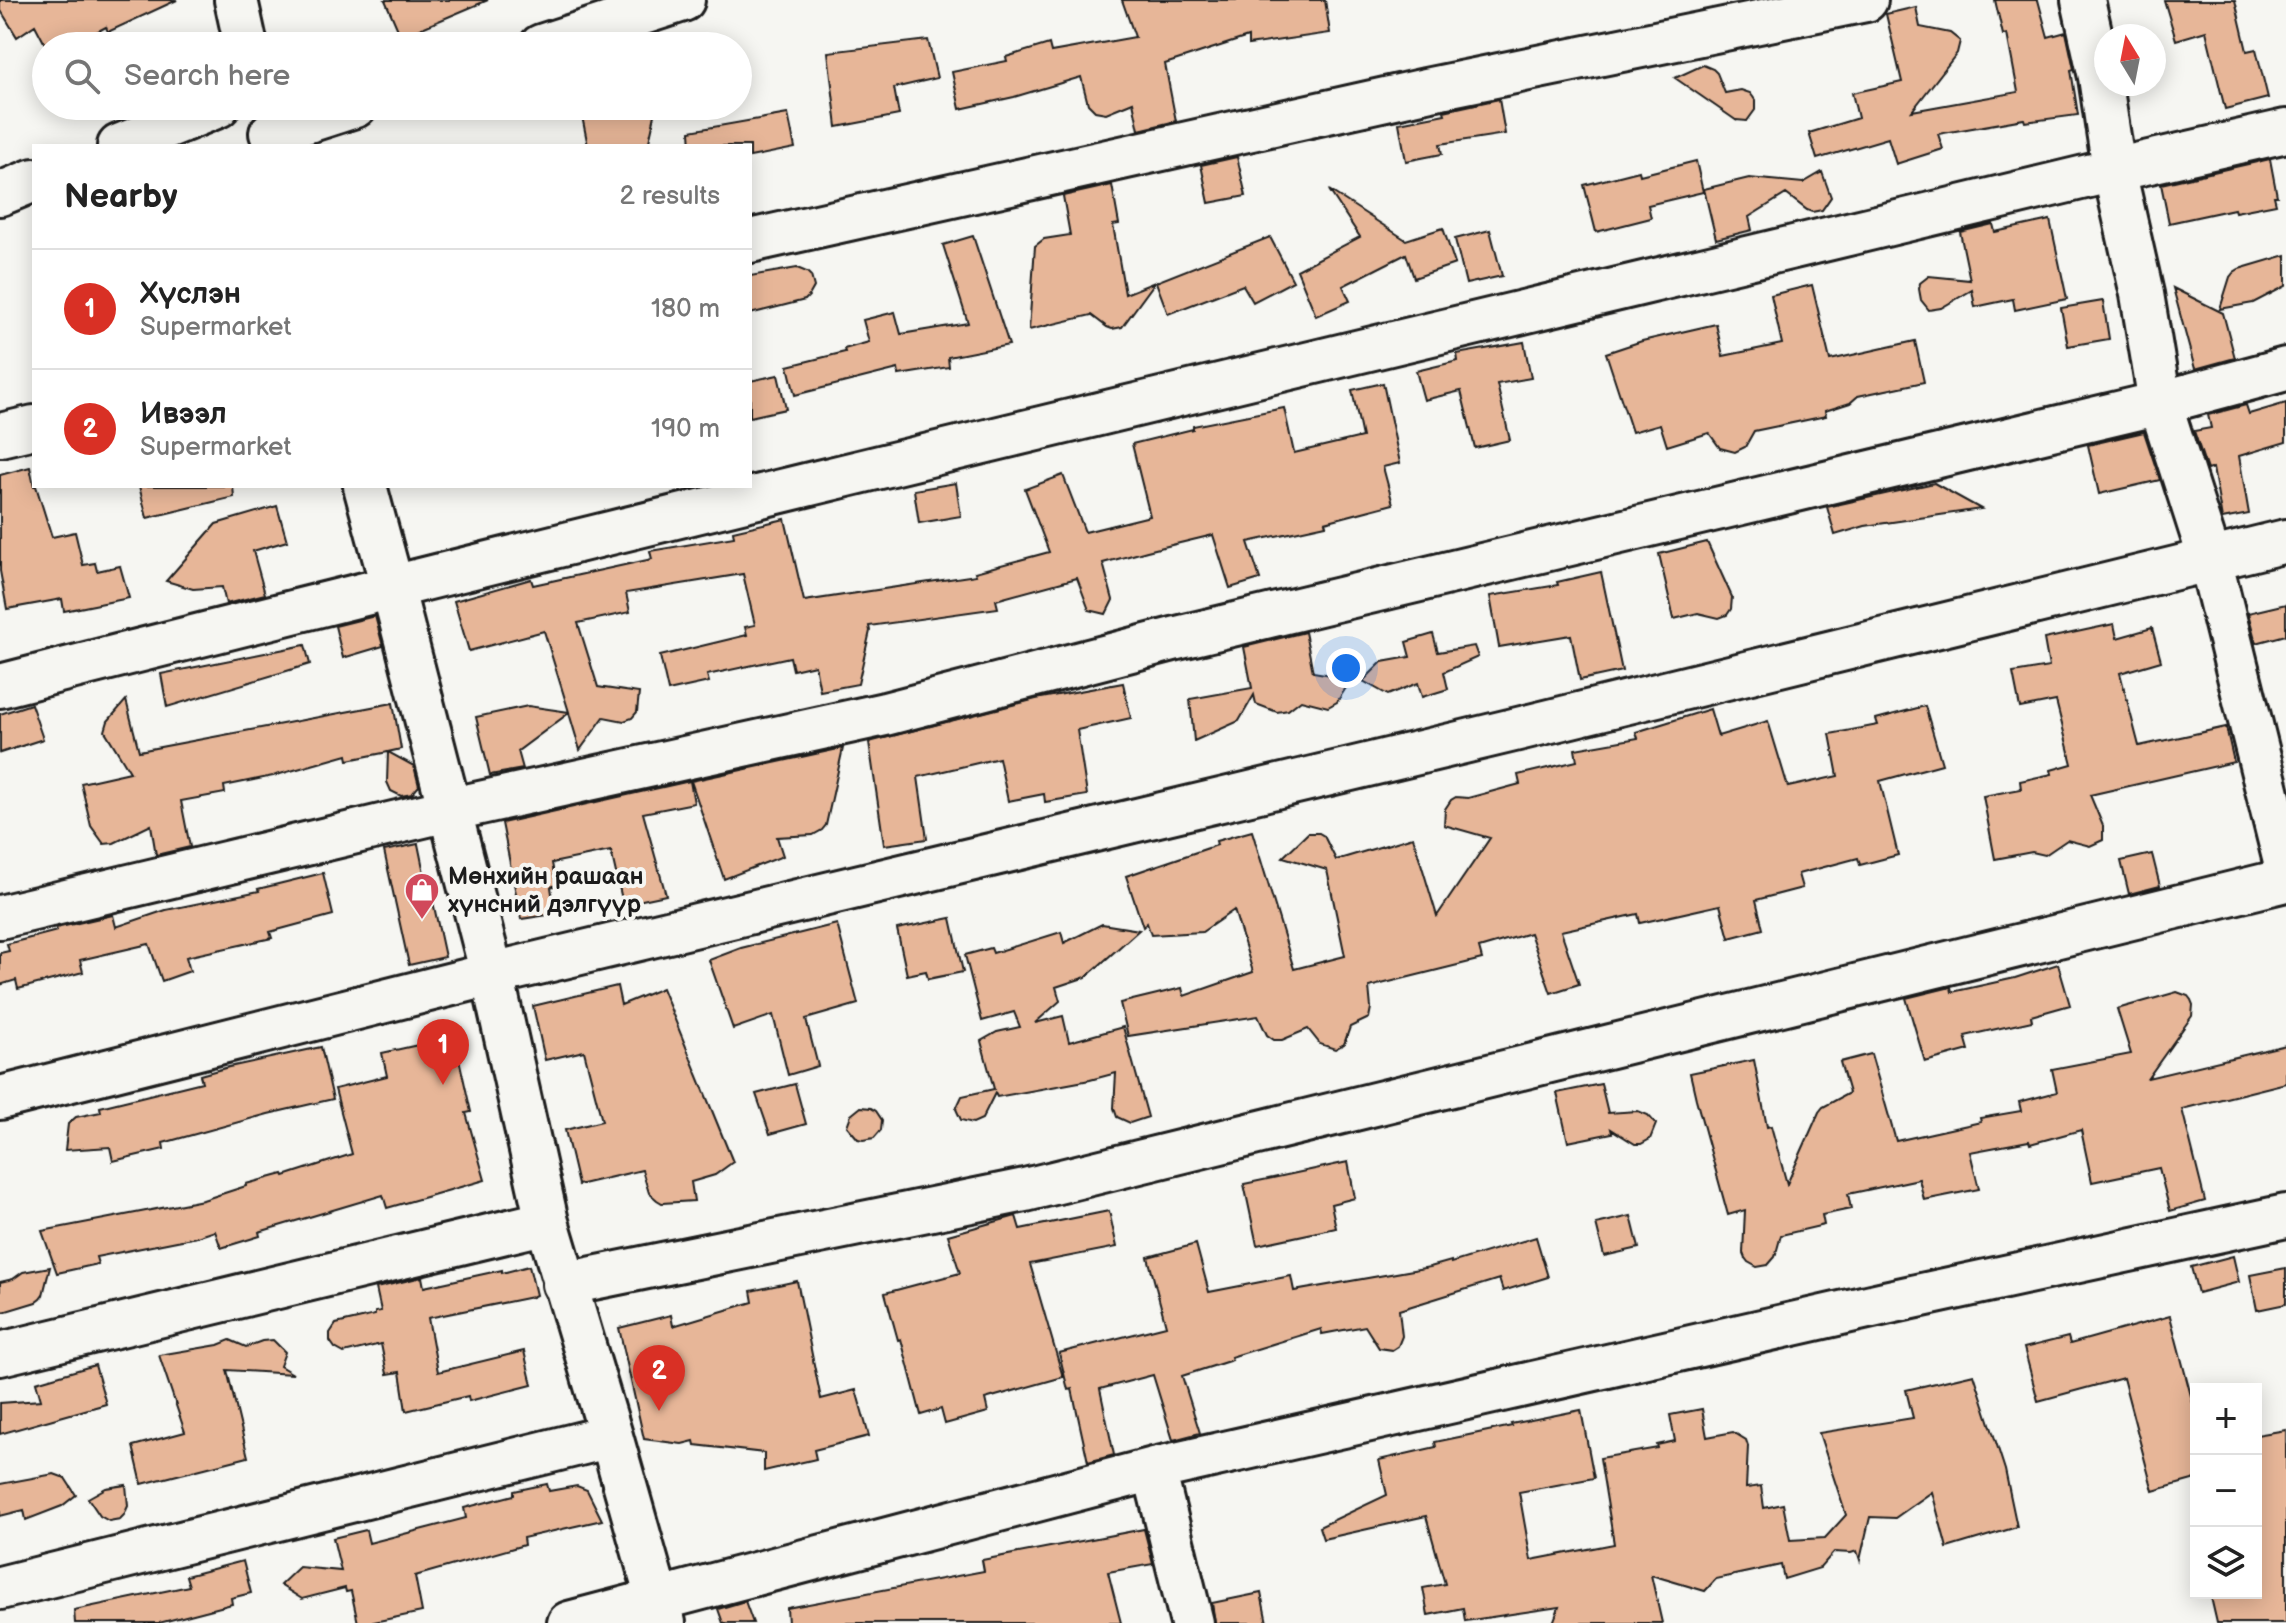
<!DOCTYPE html>
<meta charset="utf-8">
<style>
:root{--surface:#fff;--page:#f2f2f2;--text:#222;--muted:#767676;--line:#e0e0e0;--accent:#d93025}
body{margin:0;font-family:"Balsamiq Sans",sans-serif;background:var(--page);color:var(--text)}
.controls{position:absolute;right:24px;bottom:24px;display:grid;overflow:hidden;border-radius:0px;box-shadow:0 4px 20px #0003}
.controls button{width:72px;height:72px;display:grid;place-items:center;padding:0;border:0;border-bottom:2px solid var(--line);background:var(--surface);color:var(--text);font:40px sans-serif}
.compass{position:absolute;left:2094px;top:24px;width:72px;height:72px;border-radius:50%;background:var(--surface);box-shadow:0 4px 20px #0003;rotate:350deg}
.you{position:absolute;left:1346px;top:668px;width:28px;height:28px;margin:-20px;border:6px solid #fff;border-radius:50%;background:#1a73e8;box-shadow:0 0 0 12px #1a73e833}
.badge{display:grid;place-items:center;width:52px;height:52px;border-radius:50%;background:var(--accent);color:#fff;font-size:26px;font-weight:700}
.pin{position:absolute;translate:-50% -66px;filter:drop-shadow(0 2px 4px #0008)}
.pin::after{content:'';position:absolute;top:42px;width:28px;height:24px;background:inherit;clip-path:polygon(0 0,100% 0,50% 100%)}
.list{margin:0;padding:0;list-style:none}
h2{display:flex;justify-content:space-between;align-items:center;height:104px;margin:0;padding:0 32px;font-size:34px}
h2 small{font-size:26px;font-weight:400;color:var(--muted)}
.list li{display:grid;grid-template-columns:52px 1fr auto;gap:24px;align-items:center;box-sizing:border-box;height:120px;padding:0 32px;border-top:2px solid var(--line)}
.list b{display:block;font-size:30px;white-space:nowrap}
.list p{margin:0;font-size:26px;white-space:nowrap;color:var(--muted)}
.list em{font-size:26px;font-style:normal;color:var(--muted)}
.icon{flex:none;width:44px;height:44px;fill:none;stroke:currentColor;stroke-width:2;stroke-linecap:round;stroke-linejoin:round}
.map{position:relative;flex:none;width:2286px;height:1623px;overflow:hidden}
.search{position:absolute;background:var(--surface);box-shadow:0 4px 20px #0003;left:32px;top:32px;width:720px;height:88px;display:flex;align-items:center;gap:20px;box-sizing:border-box;padding:0 28px;border-radius:44px;color:var(--muted);font-size:30px}
.panel{position:absolute;background:var(--surface);box-shadow:0 4px 20px #0003;left:32px;top:144px;width:720px;height:344px;border-radius:0px}
.map>svg:first-child{display:block}
.building{fill:#e7b698;stroke:#1c1c1c;stroke-width:2}
.lines{fill:none;stroke-linecap:round;stroke-linejoin:round}
.minor-casing{stroke:#1c1c1c;stroke-width:48}
.minor{stroke:#f6f6f2;stroke-width:42}
.labels{text-anchor:middle;dominant-baseline:central;stroke-width:8;stroke-linejoin:round;paint-order:stroke}
.poi-label{font-size:24px;font-weight:bold;fill:#1c1c1c;stroke:#f6f6f2;text-anchor:start}
</style>
<div class="map">
<svg width="2286" height="1623" viewBox="0 0 2286 1623">
<rect width="100%" height="100%" fill="#f6f6f2"/>
<filter id="ink" filterUnits="userSpaceOnUse"><feTurbulence type="fractalNoise" baseFrequency=".0125" numOctaves="2"/><feDisplacementMap in="SourceGraphic" scale="16" xChannelSelector="R" yChannelSelector="G"/><feConvolveMatrix kernelMatrix="1 2 1 2 8 2 1 2 1" color-interpolation-filters="sRGB"/></filter>
<g filter="url(#ink)">
<!-- building -->
<path class="building" d="M0,0h177l-69,32 -2,-5 -36,19h-24l-11,-21 -18,12 -17,-28z
M385,0h103l-87,37z
M1122,0h203l5,33 -82,12v-8l-83,27 11,57 -37,9 -6,-28 -27,11 -11,-2 -7,-7 -7,-27 -67,20 -54,12 -8,-37 55,-11 -1,-4 43,-13 2,8 84,-15z
M1995,0h43l10,37 18,-5 8,37 -3,1 7,45 -53,7 -1,-3 -86,15 5,15 -47,15 -8,-26 -71,21 -8,-26 49,-15 -6,-25 50,-11 -16,-68 30,-7 4,20 30,6 10,8 -3,12 -45,58 106,-19 -11,-58 -4,1z
M2164,0h71l12,51 9,-2 12,49 -43,11 -19,-78 -30,9z
M928,40l9,38 -43,10 5,27 -62,12 -9,-75z
M1703,65l10,4 4,4 8,20 16,-3 9,3 3,4 2,3v10l-8,11 -11,-1 1,1 -62,-43z
M1499,99l6,35 -65,10 2,10 -36,7 -7,-38 46,-9 -1,-3z
M580,106h77l-9,40h-60z
M788,114l7,34 -45,9v-11h-59l-1,-15z
M1237,157l9,39 -37,7 -8,-38z
M2270,159l7,37h-3l2,8 -41,8 -1,-3 -65,14 -8,-39z
M1696,161l7,31 -55,13 3,13 -55,14 -12,-47 55,-14 1,4z
M1822,172l9,25 -9,13 -10,2 -5,-2 -21,-16 -37,23 3,13 -36,9 -12,-50 45,-11 54,5z
M1112,185l7,39 -6,1 12,69 30,-12 -33,45 -10,2 -5,-2 -16,-12 -62,15 6,-84 9,-7 26,-4 -7,-39z
M1329,190l77,50 37,-12 12,36 -41,14 -8,-24 -63,32 7,15 -34,15 -19,-46 63,-33z
M2050,220l17,79 -52,11 -2,-11 -38,8 -3,-17 -31,18 -12,2 -8,-10 -2,-11 1,-6 9,-7 41,4 -10,-48 33,-8 2,8z
M1490,230l12,46 -36,8 -11,-45z
M973,236l36,109 -61,12 1,10 -50,8 -1,-6 -103,26 -7,-29 57,-14 -1,-3 25,-7 -6,-22 32,-8 6,22 67,-11 -25,-78z
M1270,237l23,44 -40,21 -10,-17 -75,29 -12,-32z
M2286,255v31l-33,17 -33,6 10,-32 4,-5 5,-3z
M797,268l10,4 4,4 3,11 -5,9 -4,4 -55,14v-38z
M1812,285l18,75 85,-19 9,41 -66,14 -8,7 -25,8 1,5 -72,15 -9,16 -10,5 -15,-4 -11,-15 -42,13 -7,-22 -28,8 -26,-79 36,-12 74,-17 7,32 59,-12 -11,-49z
M2173,288l50,25 12,45 -40,11z
M2103,301l6,38 -41,7 -7,-38z
M1524,342l7,36 -34,6 13,56 -35,8 -14,-57 -37,9 -8,-29 42,-10 -1,-7z
M778,375l8,34 -36,8v-36z
M1383,383l17,80 -17,4 10,37 -68,18 1,3 -78,17 12,37 -30,9 -17,-53 -66,16 -44,12 10,37 -7,14 -17,-4 -12,-32 -81,22 2,8 -129,18 1,5 -12,53 -38,7 -5,-26 -22,5 -3,-13 -83,18 2,7 -41,9 -8,-35 87,-21 -2,-8 10,-2 -12,-51 -117,19 4,19 -52,11 20,64 41,6 -2,19 -5,6 -8,3 -20,-4 -24,33 -11,-37 -51,38 5,18 -33,6 -14,-58 52,-11 41,6 -25,-81 -75,20 -15,-50 77,-22 2,6 119,-26 -2,-8 84,-14 -1,-6 52,-12 19,82 172,-26 -1,-3 74,-20 -24,-63 38,-14 22,57 65,-16 -18,-72 61,-15v-3l91,-18 10,45 68,-16 -10,-47z
M2286,403v39l-47,14 10,58 -27,5 -9,-51 -6,2 -13,-39 17,-3 -3,-13 38,-10 3,9z
M2144,432l16,48 -61,14 -11,-49z
M30,467l4,19h2l16,51 23,-5 8,33 12,-2 2,8 23,-5 9,32 -65,13 -2,-12 -55,10 -7,-38v-96z
M956,483l5,33 -42,7 -5,-33z
M1934,483l47,26 -116,17 -30,9 -8,-28z
M139,486h94l1,11 -87,21z
M277,506l10,35 -34,10 12,43 -39,10 -4,-17 -29,2 -27,-8 50,-57z
M1707,542l25,55 -1,12 -4,6 -8,3 -21,-5 -24,6 -15,-65z
M1601,572l21,99 -42,9 -9,-45 -72,12 -9,-51 68,-11 -1,-3z
M2286,604v31l-30,8 -8,-30z
M375,616l8,30 -40,12 -8,-32z
M2114,624l3,14 35,-10 9,33 -41,12 19,73 87,-19 8,35 -144,33 13,31v14l-13,6 -23,-6 -22,15 -13,-3 -37,7 -12,-63 38,-7 -1,-8 32,-7 -1,-4 21,-6 -16,-63 -36,7 -7,-35 36,-6 -5,-28z
M1305,632l8,40 18,3 18,8 -12,19 -9,5 -27,-7 -13,10 -11,2 -21,-8 -2,-9 -15,26 -45,20 -4,-42 62,-11 -8,-41z
M1433,634l5,18 36,-6 4,11 -34,15 4,17 -26,8 -4,-14 -30,12 -25,-14 19,-19 28,-5 -4,-15z
M305,645l5,19 -143,43 -6,-33z
M1123,683l8,35 -54,12 10,65 -42,7 -1,-8 -36,7 -9,-43 -81,19 9,62 -43,6 -15,-103 167,-43z
M126,700l13,51 254,-48 8,46 -13,3 26,14 5,20 -7,8 -11,2 -10,-5 -4,-9 1,-30 -40,8 -1,-5 -74,21 -49,10 1,7 -44,8 9,46 -34,8 -5,-30 -37,18 -10,1 -13,-18 -10,-43 49,-11 -25,-41 3,-10z
M31,704l12,35 -43,14v-39z
M1925,706l17,58 -62,17 18,74 -38,10 -2,-7 -60,16 4,14 -46,12 7,29 -34,9 -9,-33 -80,18 -2,-9 -77,17 18,53 -28,9 -21,-60 -51,15 3,11 -113,28 2,21 -2,10 -19,9 -6,17 -9,5 -15,-5 -12,-15 -26,11h-8l-7,-5 -9,-19 -130,20 -8,-33 62,-15 2,8 69,-24 -19,-62 -32,22 -51,3 -4,-12 -4,4 -17,-51 91,-31 -1,-4 36,-10 42,138 51,-13 -18,-86 -44,-13 25,-24h11l5,3 12,24 77,-23 24,79 53,-78 -46,-13 1,-16 6,-9 5,-3 12,1 52,-14 -2,-9 59,-14 -2,-12 63,-11 -2,-6 74,-23 8,27 50,-15 20,66 50,-11 -8,-42 48,-9 -2,-6z
M843,748l-17,77 -4,5 -9,5 -36,2 6,19 -59,23 -33,-98z
M690,781l4,22 -51,10 23,82 -43,9 -12,-53 -59,12 4,22 -5,2 4,27 -34,5 -19,-96z
M418,844l11,53h3l13,60 -36,8 -25,-114z
M2152,854l8,32 -31,8 -8,-33z
M323,873l10,42 -63,17 2,6 -86,19 4,14 -28,10 -13,-37 -69,16 3,12 -65,17 -2,-9 -16,5v-32l9,-2 -2,-7 50,-13 -1,-3 57,-13 3,12 50,-17 93,-19 -1,-2z
M951,918l12,54 -35,7 -2,-8 -19,4 -10,-46z
M837,924l21,80 -52,15 12,47 -30,9 -15,-60 -40,14 -24,-69 32,-12z
M1102,924l37,6 -53,47 -30,10 4,14 -25,22 28,-7 6,26 54,-15 25,90 -18,6 -13,-6 -3,-9 2,-35 -26,7 -93,17 -2,-4 -13,26 -9,4 -12,-3 -5,-11 6,-13 32,-7 -13,-48 16,-9 23,-5 -6,-15 -32,9 -17,-66 26,-7 2,5 68,-21 3,11z
M2058,964l12,41 -39,11 1,5 -67,15 4,14 -44,12 -19,-64 45,-11 1,5 63,-14z
M617,986l4,19 41,-17 71,174 -18,13 -24,7 3,19 -32,2 -5,-3 -8,-7 -7,-23 -64,15 -13,-55 37,-9 -18,-70 -39,9 -12,-54z
M2177,992l11,4 3,4 2,5 -1,11 -44,62 138,-33v38l-104,26 23,92 -35,10 -11,-43 -67,14 -11,-52 -51,14 -1,-3 -59,11 9,37 -55,11 -5,-21 -71,15 3,15 -29,6 2,10 -43,10 -6,22 -7,8 -11,2 -9,-5 -3,-4 -2,-5 2,-43 -17,5 -32,-116 -6,-26 64,-13 13,67 4,-1 16,58 32,-72 4,-5 26,-14 -9,-31 31,-8 25,87 85,-19 -1,-4 41,-7 -2,-9 38,-10 -5,-23 79,-15 -14,-45z
M454,1037l17,75 -5,1 19,67 -98,28 -4,-13 -124,37 1,4 -39,12 -6,-17 -18,6 -101,20 2,7 -41,9 -15,-42 161,-31 43,-14v-2l37,-10 1,2 68,-22 -17,-65 52,-13 -5,-23z
M321,1047l12,52 -65,15 -105,29 1,6 -51,12 -3,-14 -45,3 3,-26 8,-7 25,-5 -1,-5 102,-25 -2,-7 29,-8z
M795,1084l11,40 -36,10 -14,-40z
M1601,1084l7,29 30,-2 10,4 8,9 -6,15 -9,5h-6l-24,-15 1,4 -44,9 -11,-49z
M861,1107l10,1 5,3 6,9 -1,10 -7,8 -11,2 -5,-1 -11,-13 4,-11z
M1348,1162l7,36 -24,6 5,24 -79,17 -13,-61z
M1109,1211l8,36 -87,17 33,113 -78,22 3,13 -43,12 -4,-15 -20,6 -20,-76 -3,1 -13,-47 75,-20 -12,-38 68,-19 4,13z
M1631,1216l8,32 -35,8 -8,-32z
M1536,1237l12,40 -45,14 -4,-12 -100,31 3,26 -4,10 -6,4 -13,-2 -14,-22 -43,8 -1,-5 -90,28 1,3 -50,16 18,57 -27,7 -20,-65 -53,14 14,66 -26,7 -16,-73 -4,1 -9,-37 107,-27 -18,-69 48,-13 13,48 82,-16 3,15 136,-24 21,-6v2z
M2233,1256l6,26 -41,11 -7,-26z
M529,1266l7,29 -4,2 -104,21 10,54 86,-21 8,34 -63,16 -1,-5 -62,15 -6,-39 -13,2 -6,-30 -37,9 -9,-5 -5,-7v-8l6,-9 39,-9v-3l6,-1 -5,-23 46,-11 2,10 78,-17v3z
M50,1267l-7,28 -3,4 -4,3 -36,11v-31l13,-3 10,-7z
M2286,1268v36l-29,6 -7,-35z
M797,1281l24,118 35,-9 13,46 -55,14 2,9 -52,12v-18l-69,-8 -1,-4 -12,3 -38,-5 -25,-111 52,-13 2,11 80,-24 -2,-11z
M2170,1316l26,99v64l-43,12 -30,-113 -85,23 -14,-53 44,-11 2,7z
M230,1340l16,7 16,-6 11,-1 12,12 -5,14 13,8 -66,-4 21,87 -106,27 -9,-38 52,-14 -26,-77 59,-10z
M95,1365l11,39 -106,30v-31l41,-3 -5,-18z
M1974,1374l31,96 12,57 -70,21 -15,-56 -37,26 -25,-1 -10,43 -3,-9 -6,2 -17,-1 -14,16 -36,11 -3,-14 -65,14 -11,12 -54,-16 11,48h-109l6,-16 -94,14 -2,-13 -35,7 -5,-27 22,-4 -19,-68 -103,23 -4,-12 68,-32 -8,-35 57,-13 -1,-5 77,-16 -1,-2 70,-14 13,68 -75,14 12,68 83,-16 -14,-86 58,-10 -1,-3 18,-4 -5,-26 32,-6 5,28 26,-5 13,8 2,6 -2,42 15,-2 3,22 19,-4 7,36 35,-2 21,-23 -27,-82 94,-15 -7,-28z
M2286,1430v193h-69l-7,-30h46v-158z
M54,1474l11,4 11,17 -14,11 -36,14 -2,-10 -24,6v-32z
M547,1484l2,7 28,-5 10,4 15,30 -79,18 1,7 -109,31 7,36 -53,11h-11l-7,-32 -5,1 -1,-4 -43,11 -22,-14 19,-18 42,4 -8,-33 33,-8 3,13 97,-25 -2,-10 50,-13v-4z
M126,1485l2,21 -4,9 -4,4 -11,2 -9,-5 -12,-18 18,-10z
M1144,1529l9,35 -45,8 13,51h-333l-1,-15 197,-37 -2,-11z
M243,1561l8,32 -20,5 1,6 -73,19h-84l-1,-13 115,-24 -3,-10z
M1261,1593l6,30h-52l-3,-20z
M745,1601l8,22h-30l-5,-14z"/>
<g class="lines">
<defs>
<path id="minor" d="M236,0l10,46
M2083,0l17,77 14,93 28,124 18,109 50,156 76,307
M541,46l142,-46
M271,133l84,-27
M119,146l99,-40
M0,194l34,-14
M750,241l676,-151 440,-90
M0,435l34,-8
M365,486l27,100 100,388 55,248 64,214 53,187
M0,686c703,-180 1409,-346 2114,-516l172,-39
M0,917l448,-107 437,-96 292,-76 983,-235 126,-34
M0,1098l492,-124 1026,-245 768,-188
M564,1284l461,-94 1261,-310
M0,1354l547,-132
M1154,1469l38,154
M0,1588l611,-152
M569,1623l585,-154 731,-166 401,-87"/>
</defs>
<!-- minor casing -->
<use href="#minor" class="minor-casing"/>
<!-- minor -->
<use href="#minor" class="minor"/>
</g>
</g>
<!-- icons -->
<defs>
<symbol id="shop-pin" viewBox="-11 -11 22 30"><path d="M0 17L-7.5 6A9.5 9.5 0 1 1 7.5 6Z" fill="#d1495b" stroke="#f6f6f2"/><path d="M-5-2.5h2.3a2.7 3.5 0 0 1 5.4 0H5L5.5 6h-11ZM-1.5-2.5h3a1.5 2.3 0 0 0-3 0Z" fill="#fff"/></symbol>
</defs>
<g fill-rule="evenodd">
<use href="#shop-pin" x="402" y="870" width="40" height="54"/>
</g>
<g class="labels">
<!-- poi labels -->
<g class="poi-label">
<text x="448" y="876">Мөнхийн рашаан<tspan x="448" dy="28">хүнсний дэлгүүр</tspan></text>
</g>
</g>
</svg>
<div class="controls">
<button>+</button>
<button>−</button>
<button><svg class="icon" aria-label="layers" viewBox="0 0 24 24"><path d="M12 4l9 5-9 5-9-5zM3 14l9 5 9-5"/></svg></button>
</div>
<svg class="compass" viewBox="-18 -18 36 36"><path d="M0-13l5 13h-10z" fill="#e53935"/><path d="M0 13l5-13h-10z" fill="#767676"/></svg>
<div class="you"></div>
<div class="pin badge" style="left:443px;top:1085px">1</div>
<div class="pin badge" style="left:659px;top:1411px">2</div>
<div class="search"><svg class="icon" aria-label="search" viewBox="0 0 24 24"><circle cx="10" cy="10" r="6"/><path d="M15 15l6 6"/></svg>Search here</div>
<section class="panel">
<h2>Nearby<small>2 results</small></h2>
<ul class="list">
<li><span class="badge">1</span><div><b>Хүслэн</b><p>Supermarket</p></div><em>180 m</em></li>
<li><span class="badge">2</span><div><b>Ивээл</b><p>Supermarket</p></div><em>190 m</em></li>
</ul>
</section>
</div>
